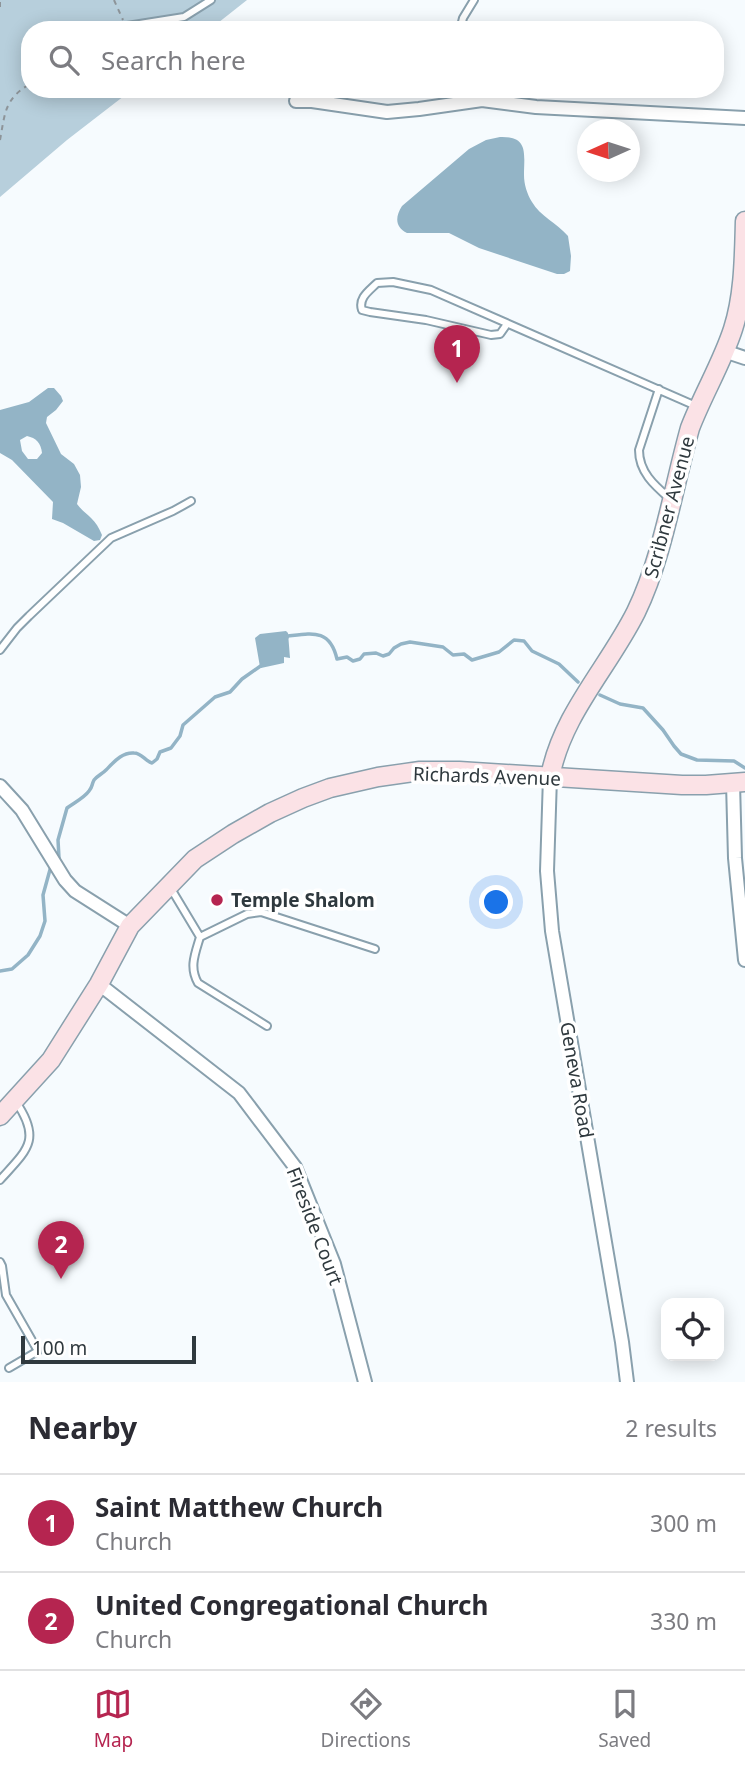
<!DOCTYPE html>
<style>
:root{--surface:#fff;--page:#f7f7f7;--text:#2b2b33;--muted:#7c7c81;--line:#e1e1e2;--accent:#b52550}
body{margin:0;font-family:"Noto Sans",sans-serif;background:var(--page);color:var(--text)}
.controls{position:absolute;right:21px;bottom:21px;display:grid;overflow:hidden;border-radius:14px;box-shadow:0 4px 18px #0003}
.controls button{width:63px;height:63px;display:grid;place-items:center;padding:0;border:0;border-bottom:2px solid var(--line);background:var(--surface);color:var(--text);font:35px sans-serif}
.compass{position:absolute;left:577px;top:119px;width:63px;height:63px;border-radius:50%;background:var(--surface);box-shadow:0 4px 18px #0003;rotate:267deg}
.scale{position:absolute;left:21px;bottom:18px;width:175px;box-sizing:border-box;padding-left:7px;border:4px solid #2f393e;border-top:0;font-size:19px;line-height:24px;white-space:nowrap;color:#2f393e;-webkit-text-stroke:5px #fff;paint-order:stroke}
.you{position:absolute;left:497px;top:903px;width:24px;height:24px;margin:-18px;border:5px solid #fff;border-radius:50%;background:#1a73e8;box-shadow:0 0 0 10px #1a73e833}
.badge{display:grid;place-items:center;width:46px;height:46px;border-radius:50%;background:var(--accent);color:#fff;font-size:23px;font-weight:700}
.pin{position:absolute;translate:-50% -58px;filter:drop-shadow(0 2px 4px #0008)}
.pin::after{content:'';position:absolute;top:37px;width:24px;height:21px;background:inherit;clip-path:polygon(0 0,100% 0,50% 100%)}
.list{margin:0;padding:0;list-style:none}
h2{display:flex;justify-content:space-between;align-items:center;height:91px;margin:0;padding:0 28px;font-size:30px}
h2 small{font-size:23px;font-weight:400;color:var(--muted)}
.list li{display:grid;grid-template-columns:46px 1fr auto;gap:21px;align-items:center;box-sizing:border-box;height:98px;padding:0 28px;border-top:2px solid var(--line)}
.list b{display:block;font-size:26px;white-space:nowrap}
.list p{margin:0;font-size:23px;white-space:nowrap;color:var(--muted)}
.list em{font-size:23px;font-style:normal;color:var(--muted)}
.icon{flex:none;width:38px;height:38px;fill:none;stroke:currentColor;stroke-width:2;stroke-linecap:round;stroke-linejoin:round}
.map{position:relative;flex:none;width:745px;height:1382px;overflow:hidden}
.search{position:absolute;background:var(--surface);box-shadow:0 4px 18px #0003;left:21px;right:21px;top:21px;height:77px;display:flex;align-items:center;gap:18px;box-sizing:border-box;padding:0 24px;border-radius:28px;color:var(--muted);font-size:26px}
.sheet{height:287px;background:var(--surface)}
nav{display:flex;justify-content:space-around;align-items:center;box-sizing:border-box;height:98px;border-top:2px solid var(--line);background:var(--surface);font-size:19px;color:var(--muted)}
nav a{display:grid;justify-items:center;gap:4px}
nav .on{color:var(--accent)}
.map>svg:first-child{display:block}
.green{fill:#b7cfdc}
.water{fill:#93b4c6;fill-rule:evenodd}
.lines{fill:none;stroke-linecap:round;stroke-linejoin:round}
.stream{stroke:#93b4c6;stroke-width:3.5}
.lane-casing{stroke:#89a0ad;stroke-width:10}
.street-casing{stroke:#89a0ad;stroke-width:16}
.secondary-casing{stroke:#89a0ad;stroke-width:21}
.path{stroke:#8d9499;stroke-width:2;stroke-dasharray:5 5;stroke-linecap:butt}
.lane{stroke:#fff;stroke-width:6}
.street{stroke:#fff;stroke-width:12}
.secondary{stroke:#fbe2e6;stroke-width:18}
.poi-dot{fill:#b52550;stroke:#fff;stroke-width:2.5}
.labels{text-anchor:middle;dominant-baseline:central;stroke-width:7;stroke-linejoin:round;paint-order:stroke}
.street-label{font-size:19px;fill:#2f393e;stroke:#fff}
.poi-label{font-size:19px;font-weight:bold;fill:#2f393e;stroke:#fff;text-anchor:start}
</style>
<div class="map">
<svg width="745" height="1382" viewBox="0 0 745 1382">
<rect width="100%" height="100%" fill="#f6fbfe"/>
<!-- green -->
<path class="green" d="M0,0h247l-38,30h-179v59h103l-66,51 -67,57z"/>
<!-- water -->
<path class="water" d="M500,137c29,-1 24,17 24,38 0,9 3,19 8,27 8,14 25,21 36,34l3,20 -1,15 -6,3h-7l-78,-26 -30,-15h-42c-12,-6 -12,-16 -5,-27l67,-57 17,-9z
M48,388h6l7,8 2,5 -7,9 -9,7 -1,6 15,31 13,10 6,11 1,12 -4,17c9,12 18,13 25,31l-2,5 -6,1 -31,-18 -11,-4 1,-17 -41,-42 -12,-7v-43l29,-8zM27,436c9,2 14,7 15,17l-5,6h-9l-6,-8 -2,-11z
M286,631l2,2 2,25 -6,-1v6l-23,5 -1,-1 -5,-29 5,-4z"/>
<g class="lines">
<!-- stream -->
<path class="stream" d="M286,639l2,-3c25,-3 42,-7 49,23l10,-2 6,4 7,-2 4,-5 12,-1 7,3 6,-2 5,-6 7,-4 9,-2 33,5 10,8 11,-1 8,6 27,-8 15,-12 10,1 8,10 27,13 19,18
M600,695l20,9 23,4 20,22 11,16 7,8 16,6 37,1 11,7
M59,858l-1,-18 9,-32c8,-6 17,-10 22,-17 4,-5 2,-5 5,-11 3,-4 8,-6 12,-10 8,-8 16,-18 28,-17 8,0 11,8 18,10l5,-4 3,-7 11,-4 9,-12 3,-11 32,-28 15,-5 12,-13 20,-14
M0,971l12,-2 16,-14 12,-19 5,-15 -2,-26 8,-29"/>
<defs>
<path id="lane" d="M127,26l57,-9 27,-17
M460,30l3,-12 11,-18
M478,89l4,11
M507,324l-7,10 -9,1 -65,-15 -56,-8 -8,-2c-4,-12 7,-19 15,-27l16,-1 38,8 265,116
M659,389l-20,61c0,22 15,35 31,49
M0,650l17,-22 12,-12 82,-78 62,-27 18,-10
M170,887l30,50 47,-23 14,-2 114,37
M200,937c-5,17 -11,30 -2,46l69,43
M0,1180c27,-30 42,-40 16,-78
M0,1262l2,4 4,29 32,56 -29,17"/>
<path id="street" d="M296,101h16l75,11 32,-3 63,-9 54,7 209,11
M724,351l21,7
M550,777l-3,94 5,60 70,411 5,40
M733,783l2,75 10,102
M0,786l22,24 43,70 10,11 55,35
M99,984l140,109 56,74 39,97 31,118"/>
<path id="secondary" d="M550,777c12,-63 58,-109 86,-165 27,-56 37,-123 54,-184 13,-34 32,-65 43,-99 11,-34 11,-73 12,-108
M0,1116l51,-56 48,-76 31,-58 65,-67 38,-25 37,-21 33,-15 27,-10 48,-11 42,-6h39l223,14h24l39,-3"/>
</defs>
<!-- lane casing -->
<use href="#lane" class="lane-casing"/>
<!-- street casing -->
<use href="#street" class="street-casing"/>
<!-- secondary casing -->
<use href="#secondary" class="secondary-casing"/>
<!-- path -->
<path class="path" d="M114,0l9,20
M0,7v-7
M0,140c5,-26 4,-41 30,-56"/>
<!-- lane -->
<use href="#lane" class="lane"/>
<!-- street -->
<use href="#street" class="street"/>
<!-- secondary -->
<use href="#secondary" class="secondary"/>
</g>
<!-- markers -->
<circle class="poi-dot" cx="217" cy="900" r="7"/>
<g class="labels">
<!-- street labels -->
<g class="street-label">
<text transform="translate(669 507) rotate(-75)">Scribner Avenue</text>
<text transform="translate(487 776) rotate(2)">Richards Avenue</text>
<text transform="translate(577 1080) rotate(80)">Geneva Road</text>
<text transform="translate(315 1226) rotate(69)">Fireside Court</text>
</g>
<!-- poi labels -->
<g class="poi-label">
<text x="231" y="900">Temple Shalom</text>
</g>
</g>
</svg>
<div class="controls">
<button><svg class="icon" aria-label="locate" viewBox="0 0 24 24"><circle cx="12" cy="12" r="6"/><path d="M12 2v4M12 18v4M2 12h4M18 12h4"/></svg></button>
</div>
<svg class="compass" viewBox="-18 -18 36 36"><path d="M0-13l5 13h-10z" fill="#e53935"/><path d="M0 13l5-13h-10z" fill="#7c7c81"/></svg>
<div class="scale">100 m</div>
<div class="you"></div>
<div class="pin badge" style="left:457px;top:383px">1</div>
<div class="pin badge" style="left:61px;top:1279px">2</div>
<div class="search"><svg class="icon" aria-label="search" viewBox="0 0 24 24"><circle cx="10" cy="10" r="6"/><path d="M15 15l6 6"/></svg>Search here</div>
</div>
<section class="sheet">
<h2>Nearby<small>2 results</small></h2>
<ul class="list">
<li><span class="badge">1</span><div><b>Saint Matthew Church</b><p>Church</p></div><em>300 m</em></li>
<li><span class="badge">2</span><div><b>United Congregational Church</b><p>Church</p></div><em>330 m</em></li>
</ul>
</section>
<nav>
<a class="on"><svg class="icon" aria-label="map" viewBox="0 0 24 24"><path d="M3 6l6-2 6 2 6-2v14l-6 2-6-2-6 2zM9 4v14M15 6v14"/></svg>Map</a>
<a><svg class="icon" aria-label="directions" viewBox="0 0 24 24"><path d="M12 3l9 9-9 9-9-9zM9 14v-3h6M13 9l2 2-2 2"/></svg>Directions</a>
<a><svg class="icon" aria-label="saved" viewBox="0 0 24 24"><path d="M7 4h10v16l-5-4-5 4z"/></svg>Saved</a>
</nav>
